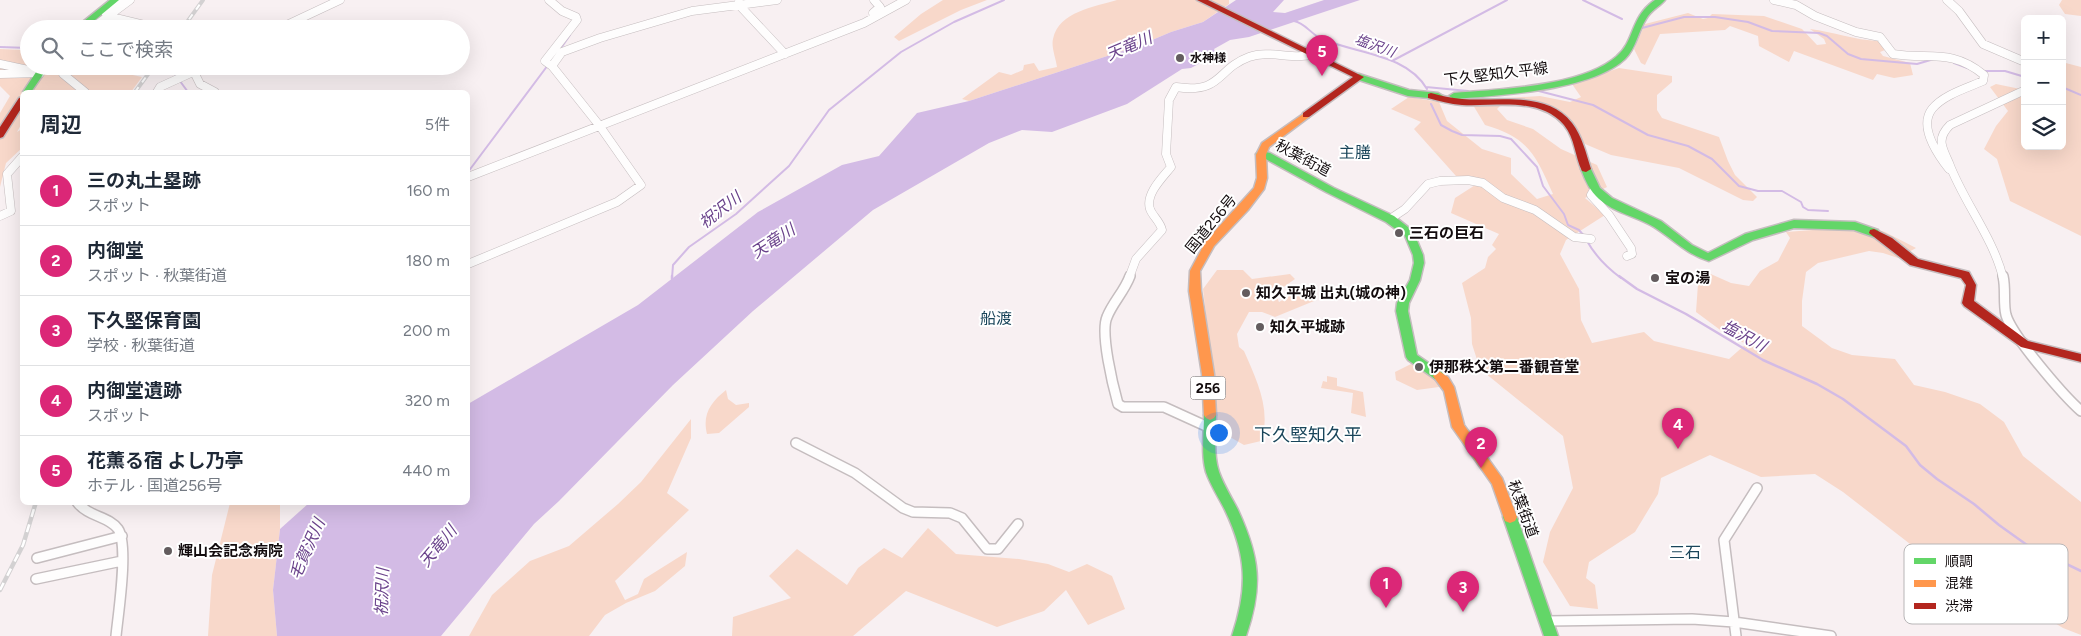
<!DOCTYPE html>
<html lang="ja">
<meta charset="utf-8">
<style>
:root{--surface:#fff;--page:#f6f6f7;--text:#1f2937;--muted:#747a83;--line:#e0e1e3;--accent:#db2777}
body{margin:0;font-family:Figtree,"Noto Sans JP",sans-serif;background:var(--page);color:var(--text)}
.controls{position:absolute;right:15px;top:15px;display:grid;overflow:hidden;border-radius:8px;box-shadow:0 5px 20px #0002}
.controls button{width:45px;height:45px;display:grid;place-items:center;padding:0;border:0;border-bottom:1px solid var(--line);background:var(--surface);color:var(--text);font:25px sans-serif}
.you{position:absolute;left:1218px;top:432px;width:18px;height:18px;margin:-12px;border:4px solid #fff;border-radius:50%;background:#1a73e8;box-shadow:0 0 0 8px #1a73e833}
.badge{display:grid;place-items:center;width:32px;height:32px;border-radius:50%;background:var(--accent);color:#fff;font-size:16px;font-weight:700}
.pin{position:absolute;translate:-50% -41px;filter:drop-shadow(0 1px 2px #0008)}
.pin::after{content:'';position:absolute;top:26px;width:18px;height:15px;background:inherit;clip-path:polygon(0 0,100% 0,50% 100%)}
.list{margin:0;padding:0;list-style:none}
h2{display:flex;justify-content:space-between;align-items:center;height:65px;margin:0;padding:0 20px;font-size:21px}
h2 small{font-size:16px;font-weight:400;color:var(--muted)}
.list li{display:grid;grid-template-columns:32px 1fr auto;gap:15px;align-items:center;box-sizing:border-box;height:70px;padding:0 20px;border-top:1px solid var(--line)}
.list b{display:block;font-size:19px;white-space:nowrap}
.list p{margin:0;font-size:16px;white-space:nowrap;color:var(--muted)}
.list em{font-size:16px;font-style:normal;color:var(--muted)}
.icon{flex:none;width:28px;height:28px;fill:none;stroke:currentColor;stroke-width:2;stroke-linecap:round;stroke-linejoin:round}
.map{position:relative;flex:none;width:2081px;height:636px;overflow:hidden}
.search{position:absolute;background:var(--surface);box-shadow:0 5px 20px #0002;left:20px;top:20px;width:450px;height:55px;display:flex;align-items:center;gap:12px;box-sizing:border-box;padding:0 18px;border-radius:28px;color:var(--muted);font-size:19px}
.panel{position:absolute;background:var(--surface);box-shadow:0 5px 20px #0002;left:20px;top:90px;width:450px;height:415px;border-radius:8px}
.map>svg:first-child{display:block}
.green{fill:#f8d8ca}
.water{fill:#d3bbe5}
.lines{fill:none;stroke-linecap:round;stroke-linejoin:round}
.stream-far1{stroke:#d3bbe5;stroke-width:2}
.stream{stroke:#d3bbe5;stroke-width:2.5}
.street-far1-casing{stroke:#c5bdbf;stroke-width:9}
.street-casing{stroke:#c5bdbf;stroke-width:12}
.fast-casing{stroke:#c5bdbf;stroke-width:3}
.slow-casing{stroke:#c5bdbf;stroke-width:3}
.jam-casing{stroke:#c5bdbf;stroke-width:3}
.street-far1{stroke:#fefdfd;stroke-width:8}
.street{stroke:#fefdfd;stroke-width:9}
.fast{fill:#63d668;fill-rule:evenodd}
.slow{fill:#ff974d;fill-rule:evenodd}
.jam{fill:#b3261e;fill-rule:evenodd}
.rail-far1-casing{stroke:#d3d1d2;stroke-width:4}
.rail-casing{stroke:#d3d1d2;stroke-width:4.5}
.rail-far1{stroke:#fff;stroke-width:2;stroke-dasharray:6;stroke-linecap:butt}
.rail{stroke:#fff;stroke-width:2.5;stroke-dasharray:8;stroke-linecap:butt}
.poi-dot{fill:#635c5e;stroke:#fff;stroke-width:2}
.labels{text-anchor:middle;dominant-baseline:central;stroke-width:4;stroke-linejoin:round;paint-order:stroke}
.far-poi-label{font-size:12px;font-weight:bold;fill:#130c0e;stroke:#fff;text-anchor:start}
.far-water-label{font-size:14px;font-style:italic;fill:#6a428b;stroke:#fff}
.shield{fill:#fff;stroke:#5a5556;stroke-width:1}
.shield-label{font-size:14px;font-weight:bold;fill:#130c0e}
.street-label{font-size:15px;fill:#130c0e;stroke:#fff}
.poi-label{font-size:15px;font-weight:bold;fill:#130c0e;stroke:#fff;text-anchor:start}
.water-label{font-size:16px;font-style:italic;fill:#6a428b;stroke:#fff}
.neighbourhood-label{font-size:16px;fill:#19455a;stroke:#fff}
.quarter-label{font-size:18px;fill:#19455a;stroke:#fff}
.key{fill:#fff;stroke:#b8b6b7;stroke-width:1}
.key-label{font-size:14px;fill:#130c0e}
</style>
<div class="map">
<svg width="2081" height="636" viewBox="0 0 2081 636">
<rect width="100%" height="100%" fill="#f8f0f2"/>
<!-- green -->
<path class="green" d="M943,0h44l-26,10 -62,31 -5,-4 27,-23z
M1117,0h112v4l-26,18 -32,10 -33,14 -169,55 -7,-2 37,-27 12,3 12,-5 1,-5 10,-2 5,8 18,-4c-1,-8 -6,-20 -4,-28 6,-28 42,-32 64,-39z
M2062,0h19v16l-16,-2 -6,-9z
M1688,13l15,6 5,-1 4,-4 52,2 38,13 15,16 9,-1 -2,-5 -14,-10c23,3 45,11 68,12l7,9 -5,2 3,4 27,7 3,12 -19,3 -17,-4 -4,6 -79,-29 -5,11 -30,-16 -1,-10 -28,-10 -5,4 -65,4 -15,31 -4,-2 -7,-14 11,-25z
M29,48v18h8l-1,3 21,4 16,-7h18l51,11 -11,15h-109v31l-5,9 5,-3v19l-16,15 -6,24v-74l10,-17 -10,-10v-37l23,1z
M2062,62l19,5v169l-71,-35 -13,-42 -13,-10 12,-23 12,-15 -18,-24 6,-3 29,6v56h37z
M1619,68l53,8v6l-15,13v15l5,8 57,19 9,24 7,14 22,22 -4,4 -10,-1 -64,-32 -68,-13 -26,-11 -24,-33 -38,-11 -18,1 -8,8 10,11 26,9 28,20 36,16 10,22 -22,11 20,17 -39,25 -6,14 19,35 2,31 11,23 52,-11 10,9 75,18 17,-15 -23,-12 -27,-20 2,-28 -3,-12 9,-1 27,12 18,3 11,-15 18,-10 12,-23 -4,-6 81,-6 18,6 31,16 -18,10 -15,-5 -14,-2 -51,12 -12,9 -4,29v25l30,22 20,7 43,4 19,26 31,7 35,12 24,18 19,34 58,46v133l-18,-7 -81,-49 -50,-18 -89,-69 -28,-18 -54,3 -51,-22 -49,23 -3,16 -23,38 -46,30 -3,16 9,7 3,24 -28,-3 -27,-44 7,-30 23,-44 -10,-52 -83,-67 -8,-25 -1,-26 -9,-35 23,-15 3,-11 8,-8 -4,-4 7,-11 -48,-21 4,-15 28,-18 -27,-4 -42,-47 7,-7 -30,-13 18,-12 30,5 8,19 35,28 29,9v16l26,25 16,-5c-18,-40 -24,-56 -68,-69l-15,-25 70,-4 30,6 11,-5 -9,-13z
M1217,270h26l9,9 38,-5 5,5 -20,14 4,9 16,-9h14l5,8 -39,16 -13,-5h-13l-12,22 2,13 5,4c12,28 28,59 17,90l-17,4 -30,-17 -3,-69 -8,-70z
M1411,364l11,3 18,14 -1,6 -22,3 -21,-10 -1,-8z
M1327,376l10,2v8l26,6 3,25 -15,-4 2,-20 -32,-5 2,-7 4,1z
M726,390l2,9 8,6 13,-2v4l-30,26 -12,1c-5,-20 4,-32 19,-44z
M691,419v19l-24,55 22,17 -74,71 10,19 13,-6 6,-15 43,-27 -2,14 -30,25 -29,12 -21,12 -16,21h-120l23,-41 38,-34 39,-15 49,-42 23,-22z
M230,503h50v26l-7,61 4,46h-69l4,-61z
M928,528l28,26 63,5 29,5 21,8 18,-8 25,12 13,33 -37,16 -22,-35 -22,21 -47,16 -91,-36 -53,45h-121l1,-19 58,-19 -22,-22 28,-27 50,36 11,-17 26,-20 18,10z"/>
<!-- water -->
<path class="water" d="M1236,0h48l-11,12 12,1 39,-13h36l-111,37 -19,3 -16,9 1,2 -9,5 4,2 -19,10 -9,1 -55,35 -75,28 -30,-2 -33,13 -116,67 -120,101 -80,74 -114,116 -25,23 -93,112h-164l-4,-46 7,-61 29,-26 159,-1v-98l170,-99 120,-93 84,-47 37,-9 38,-43 52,-12 169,-55 33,-14 32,-10z"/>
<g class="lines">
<!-- stream-far1 -->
<path class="stream-far1" d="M1583,0l39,19
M1294,21c11,2 16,12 26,17 35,16 86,15 107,51
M1642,28l42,-11h31l33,5 24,9 47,2 8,3 21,18 13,5 56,5 17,-5
M0,47l29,1
M559,51l11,-16
M1392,61l115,-61
M1954,63l16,6
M112,66l24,6 38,1 14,19
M1982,71h23l20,6
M1426,87l42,4
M2062,87l19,8
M1526,91l9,-1 58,15 55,30 40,11 24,13 27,27 19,5h24l19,11 2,5 5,3 20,1
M1431,104l10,21 11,6 10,4 38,1 11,3 26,28 6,19 21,28 4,11 11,5 5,6
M468,172l80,-107
M1587,241c9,16 19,26 34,37
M672,278l1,-13 16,-18 47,-33 53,-48 40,-56 72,-58 53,-30 50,-22"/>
<!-- stream -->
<path class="stream" d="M1619,276l18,13 49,25 77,46 54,24 26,15 63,47 14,19 17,14 37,25 25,21 28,20 54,26
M672,279v-3"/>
<defs>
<path id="street-far1" d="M122,0l-16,14 1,2 54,13
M549,0l13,11 14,6 1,3 -32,41 7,5
M1774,0l22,5 19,11 41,16 24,5 13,17c36,6 58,-6 91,21l-1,6c-16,7 -40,14 -51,28 -14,18 6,46 17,60
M1947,0l12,11 24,33 42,18
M739,2l1,4 45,48
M873,13l7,-6 -6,-7
M91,29l39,-29
M278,29l62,-29
M0,64l28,6
M63,66v8l22,18
M194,72l6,12 15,8
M0,74l40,-1
M157,92l3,-5 46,-21
M468,177l396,-154 42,-23
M1595,188l-4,7 18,20 22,33 1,6 -5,2
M0,216l11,-5 -4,-37 15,-17
M1390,219l15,-10 23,-25 12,-3 28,-1 15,3 20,15 32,12 39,27 17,2
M468,264l149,-62 24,-17 -42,-60 -47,-59 10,-14 38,-14 92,-27 85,-11
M1129,278l7,-19 26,-29c-2,-9 -9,-13 -12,-21 -5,-15 13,-32 21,-42l-5,-13 3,-54 7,-13c47,7 40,-18 73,-30 21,-8 44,4 66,-3
M2003,278c-9,-39 -40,-77 -54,-115 -2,-5 -6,-12 -7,-18 -2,-8 2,-14 8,-20l75,-35"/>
<path id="street" d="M1130,276c-6,16 -17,26 -23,41 -7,16 6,69 11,87l5,3h41l44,20
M2003,276c3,13 0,27 3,39 6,21 58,81 75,96
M796,443l59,30 48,35 10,4 37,1 12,5 25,31h11l20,-25
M77,502c11,15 32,14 41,27 11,16 0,86 -2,107
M37,558l85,-22
M36,579l86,-18
M1547,621l145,-2 42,3 97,14
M1736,636l-12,-96 33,-52"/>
<path id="fast" d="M110,0h9l-35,29h-10z
M1655,0h10c-6,7 -14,10 -19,19 -8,13 -10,29 -21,40 -34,32 -126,36 -171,40l-5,-3 5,-3c45,-4 128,-6 163,-37 18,-15 13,-39 38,-56z
M40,66h9l-18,26h-8z
M1359,74l50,16 29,3 5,3 -5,3 -30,-3 -52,-17v-4z
M1261,151l9,2 64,35 60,28 19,15 10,24 1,8 -4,17 -11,23 -1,8 9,44 26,18 2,3 -2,3h-8l-27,-19 -2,-3 -10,-46 1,-8 13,-23 4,-17 -1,-8 -8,-19 -19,-14 -60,-30 -62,-34 -6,-2 -2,-2z
M1586,166l4,1 10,21 12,10 49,23 31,24 16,8 37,-19 49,-14 61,2 23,8 1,3 -5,4 -20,-7 -60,-2 -41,12 -44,21c-23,-7 -36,-22 -55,-34 -18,-11 -40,-14 -55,-28 -9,-8 -14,-19 -18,-30z
M1210,410l4,2 2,3c0,19 -3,39 3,57 5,14 13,26 19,38 22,48 25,76 8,126h-14c16,-48 15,-80 -7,-126 -6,-12 -14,-24 -19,-38 -5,-18 -2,-38 -2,-57l2,-3z
M1510,511l5,2 2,4 41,119h-14l-41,-119 2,-4z"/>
<path id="slow" d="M1306,112l3,1v4l-40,30 -3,8 1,23 -3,11 -16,21 -34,36 -14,25 1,20 13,83 2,41 -2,3 -4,2 -4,-2 -2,-3 -2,-41 -13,-83 1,-20 16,-30 48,-53 3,-10 -1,-23 6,-12z
M1439,371l9,6 6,10 10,38 38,53 15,39 -2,4 -5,2 -5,-2 -13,-37 -40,-57 -8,-36 -11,-15 2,-3z"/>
<path id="jam" d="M1197,0h11l156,77 -55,40h-6v-4l50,-36z
M1431,93c10,3 20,5 31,6 35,3 84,-9 110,24 10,13 14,30 19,46l-5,3 -4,-1c-7,-14 -7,-33 -18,-46 -25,-29 -69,-18 -102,-20 -12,-1 -23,-4 -34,-7v-4z
M22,97v10l-19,30 -3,1v-11l19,-29z
M1874,229l18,9 26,21 51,13 7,13 -2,16 54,40 53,13v8l-60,-15 -57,-41 -2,-3 4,-18 -5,-7 -51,-13 -41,-32 1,-3z"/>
</defs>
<!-- street-far1 casing -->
<use href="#street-far1" class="street-far1-casing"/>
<!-- street casing -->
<use href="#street" class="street-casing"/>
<!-- fast casing -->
<use href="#fast" class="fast-casing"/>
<!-- slow casing -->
<use href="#slow" class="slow-casing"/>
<!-- jam casing -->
<use href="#jam" class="jam-casing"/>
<!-- street-far1 -->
<use href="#street-far1" class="street-far1"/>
<!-- street -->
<use href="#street" class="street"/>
<!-- fast -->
<use href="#fast" class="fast"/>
<!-- slow -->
<use href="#slow" class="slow"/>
<!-- jam -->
<use href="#jam" class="jam"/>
<defs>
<path id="rail-far1" d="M182,29l21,-29
M135,92l19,-26"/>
<path id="rail" d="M0,590l23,-45 13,-43"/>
</defs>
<!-- rail-far1 casing -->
<use href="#rail-far1" class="rail-far1-casing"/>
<!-- rail casing -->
<use href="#rail" class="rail-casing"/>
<!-- rail-far1 -->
<use href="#rail-far1" class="rail-far1"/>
<!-- rail -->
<use href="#rail" class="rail"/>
</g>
<!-- markers -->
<g class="poi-dot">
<circle cx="1180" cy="58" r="5"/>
<circle cx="1399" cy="233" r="5"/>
<circle cx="1655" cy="278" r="5"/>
<circle cx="1246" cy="293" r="5"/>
<circle cx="1260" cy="327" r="5"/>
<circle cx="1419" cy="367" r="5"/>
<circle cx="168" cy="551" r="5"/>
</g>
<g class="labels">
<!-- far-poi labels -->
<g class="far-poi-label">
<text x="1190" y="58">水神様</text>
</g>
<!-- far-water labels -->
<g class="far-water-label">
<text transform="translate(1375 46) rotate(20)">塩沢川</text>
</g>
<!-- shield labels -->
<rect class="shield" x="1190.5" y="376.5" width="35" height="23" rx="4"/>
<g class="shield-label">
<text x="1208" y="388">256</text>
</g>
<!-- street labels -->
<g class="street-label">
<text transform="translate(1496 74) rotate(-7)">下久堅知久平線</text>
<text transform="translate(1303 158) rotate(28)">秋葉街道</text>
<text transform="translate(1211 224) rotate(-51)">国道256号</text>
<text transform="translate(1523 509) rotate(70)">秋葉街道</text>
</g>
<!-- poi labels -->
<g class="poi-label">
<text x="1409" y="233">三石の巨石</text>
<text x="1665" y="278">宝の湯</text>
<text x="1256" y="293">知久平城 出丸(城の神)</text>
<text x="1270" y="327">知久平城跡</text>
<text x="1429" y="367">伊那秩父第二番観音堂</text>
<text x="178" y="551">輝山会記念病院</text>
</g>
<!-- water labels -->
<g class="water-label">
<text transform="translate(1129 46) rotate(-23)">天竜川</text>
<text transform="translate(720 210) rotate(-38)">祝沢川</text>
<text transform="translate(773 241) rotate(-33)">天竜川</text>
<text transform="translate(1744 336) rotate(28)">塩沢川</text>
<text transform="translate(438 546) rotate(-50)">天竜川</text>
<text transform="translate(307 549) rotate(-66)">毛賀沢川</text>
<text transform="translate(382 592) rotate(-88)">祝沢川</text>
</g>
<!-- neighbourhood labels -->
<g class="neighbourhood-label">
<text x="1355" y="152">主膳</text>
<text x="996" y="318">船渡</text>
<text x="1685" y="552">三石</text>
</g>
<!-- quarter labels -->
<g class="quarter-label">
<text x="1308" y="435">下久堅知久平</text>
</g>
</g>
<!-- legend -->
<rect x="1904" y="544" width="164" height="80" rx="8" class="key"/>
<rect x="1914" y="558" width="22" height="6" fill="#63d668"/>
<rect x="1914" y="580" width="22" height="7" fill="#ff974d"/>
<rect x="1914" y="603" width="22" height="6" fill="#b3261e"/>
<g class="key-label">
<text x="1945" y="566">順調</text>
<text x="1945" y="588">混雑</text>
<text x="1945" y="611">渋滞</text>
</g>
</svg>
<div class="controls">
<button>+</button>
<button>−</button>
<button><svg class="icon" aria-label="layers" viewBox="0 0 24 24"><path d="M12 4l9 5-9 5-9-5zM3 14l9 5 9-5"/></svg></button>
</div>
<div class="you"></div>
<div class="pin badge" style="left:1386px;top:608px">1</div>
<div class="pin badge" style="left:1481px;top:468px">2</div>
<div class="pin badge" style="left:1463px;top:612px">3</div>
<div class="pin badge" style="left:1678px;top:449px">4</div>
<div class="pin badge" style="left:1322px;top:76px">5</div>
<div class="search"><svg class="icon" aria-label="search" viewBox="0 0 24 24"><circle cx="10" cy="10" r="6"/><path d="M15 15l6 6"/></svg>ここで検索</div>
<section class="panel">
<h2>周辺<small>5件</small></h2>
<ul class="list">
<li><span class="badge">1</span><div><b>三の丸土塁跡</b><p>スポット</p></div><em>160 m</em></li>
<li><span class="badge">2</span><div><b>内御堂</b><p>スポット · 秋葉街道</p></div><em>180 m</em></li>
<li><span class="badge">3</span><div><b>下久堅保育園</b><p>学校 · 秋葉街道</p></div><em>200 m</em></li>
<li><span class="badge">4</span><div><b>内御堂遺跡</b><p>スポット</p></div><em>320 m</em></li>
<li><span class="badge">5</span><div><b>花薫る宿 よし乃亭</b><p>ホテル · 国道256号</p></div><em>440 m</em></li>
</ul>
</section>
</div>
